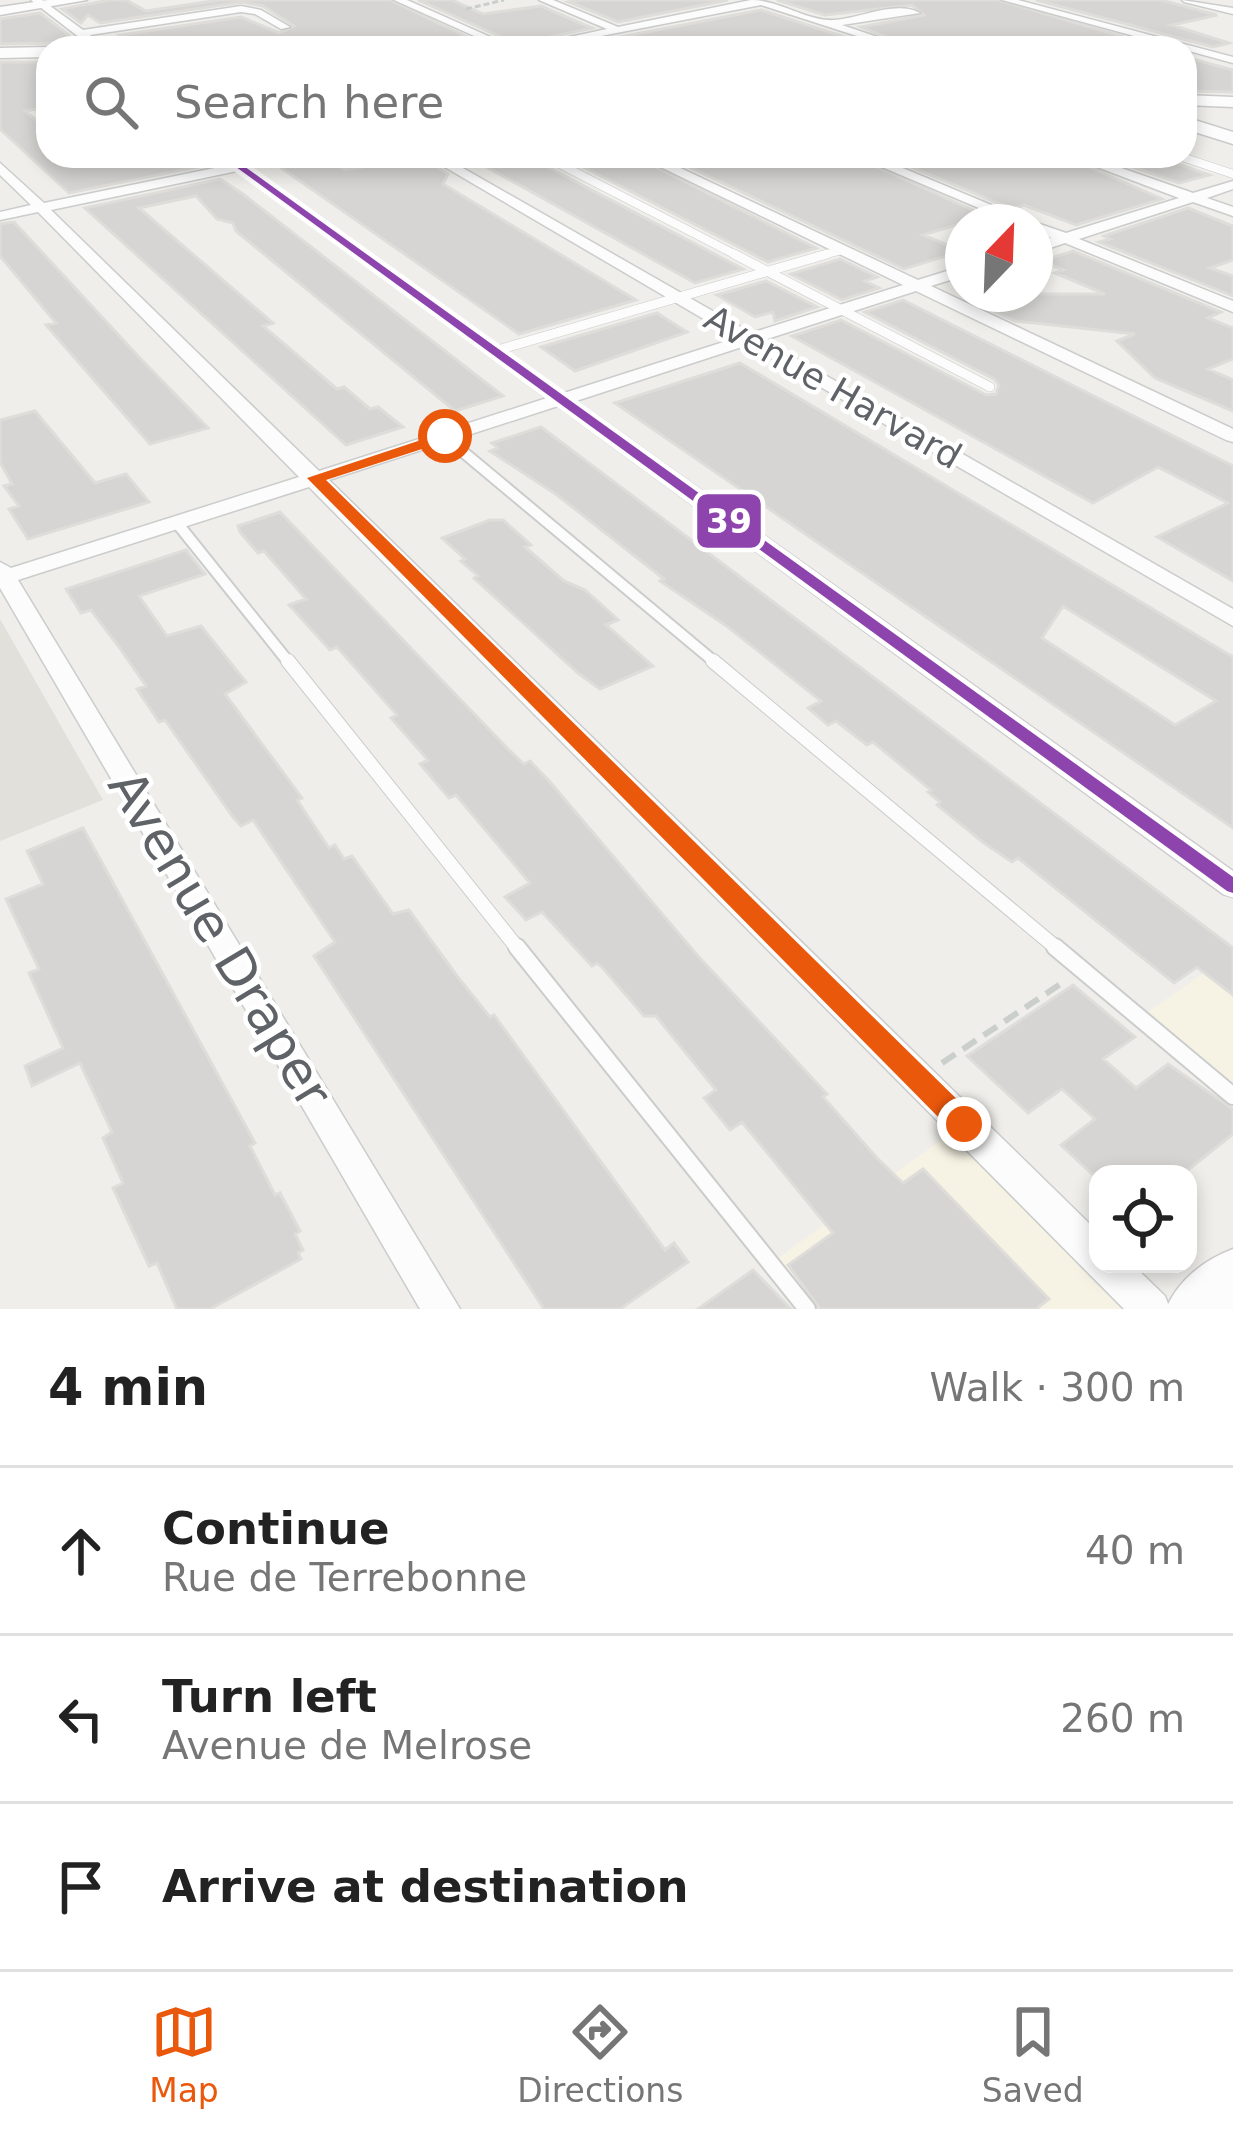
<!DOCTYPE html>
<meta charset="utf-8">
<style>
:root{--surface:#fff;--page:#f6f6f6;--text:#222;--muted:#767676;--line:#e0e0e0;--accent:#ea580c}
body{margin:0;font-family:"DejaVu Sans",sans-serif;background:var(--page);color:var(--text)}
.controls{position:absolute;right:36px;bottom:36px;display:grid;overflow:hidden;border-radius:24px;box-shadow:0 6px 18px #0003}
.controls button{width:108px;height:108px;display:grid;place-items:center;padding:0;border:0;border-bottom:3px solid var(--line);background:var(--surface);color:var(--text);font:60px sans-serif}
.compass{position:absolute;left:945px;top:204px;width:108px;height:108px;border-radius:50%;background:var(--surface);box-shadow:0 6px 18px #0003;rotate:23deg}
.stop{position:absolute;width:36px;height:36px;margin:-27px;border:9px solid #ea580c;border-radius:50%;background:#fff}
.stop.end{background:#ea580c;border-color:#fff;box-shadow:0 3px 12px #0008}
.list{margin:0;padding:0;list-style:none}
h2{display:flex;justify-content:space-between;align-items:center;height:156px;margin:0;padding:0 48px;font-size:51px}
h2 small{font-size:39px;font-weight:400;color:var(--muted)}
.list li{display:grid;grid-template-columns:78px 1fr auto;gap:36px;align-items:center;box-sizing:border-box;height:168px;padding:0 48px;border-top:3px solid var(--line)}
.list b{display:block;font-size:45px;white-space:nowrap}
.list p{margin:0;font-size:39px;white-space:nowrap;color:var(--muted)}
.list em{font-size:39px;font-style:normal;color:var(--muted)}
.icon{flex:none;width:66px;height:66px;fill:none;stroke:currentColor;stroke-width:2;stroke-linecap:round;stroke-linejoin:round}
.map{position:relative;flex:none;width:1233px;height:1309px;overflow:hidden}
.search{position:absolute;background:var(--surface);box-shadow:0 6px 18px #0003;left:36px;right:36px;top:36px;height:132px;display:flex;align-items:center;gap:30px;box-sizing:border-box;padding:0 42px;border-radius:36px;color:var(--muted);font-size:45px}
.sheet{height:660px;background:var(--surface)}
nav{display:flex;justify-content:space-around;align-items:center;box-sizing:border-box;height:168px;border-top:3px solid var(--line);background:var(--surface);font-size:33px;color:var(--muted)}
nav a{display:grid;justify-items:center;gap:6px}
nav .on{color:var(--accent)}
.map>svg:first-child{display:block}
.commercial{fill:#f7f3e4}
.education{fill:#e2e0da}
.building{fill:#d6d5d3;stroke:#deddd9;stroke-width:3;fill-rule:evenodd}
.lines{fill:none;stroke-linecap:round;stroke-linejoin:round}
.lane-far4-casing{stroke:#cbcccc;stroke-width:9}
.lane-far3-casing{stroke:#cbcccc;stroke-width:10}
.lane-far2-casing{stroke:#cbcccc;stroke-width:14}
.lane-far1-casing{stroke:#cbcccc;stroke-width:16}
.lane-casing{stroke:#cbcccc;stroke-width:20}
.street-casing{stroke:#cbcccc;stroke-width:3}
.secondary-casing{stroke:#cacacb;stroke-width:3}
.path-far1{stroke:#cacfcc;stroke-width:3;stroke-dasharray:6 3;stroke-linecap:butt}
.path{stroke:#cacfcc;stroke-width:6;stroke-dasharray:16 9;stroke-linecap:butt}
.lane-far4{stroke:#fdfcfc;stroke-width:8}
.lane-far3{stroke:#fdfcfc;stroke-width:9}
.lane-far2{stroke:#fdfcfc;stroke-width:10}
.lane-far1{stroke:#fdfcfc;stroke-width:14}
.lane{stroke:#fdfcfc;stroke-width:16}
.street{fill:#fdfcfc;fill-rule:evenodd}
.secondary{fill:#fdfcfc;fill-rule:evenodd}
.bus-1-casing{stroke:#fff;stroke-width:9}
.bus-1{fill:#8e44ad;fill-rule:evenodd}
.route{fill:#ea580c}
.labels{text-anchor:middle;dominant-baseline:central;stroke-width:9;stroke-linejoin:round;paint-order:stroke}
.far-street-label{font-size:36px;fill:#5f6368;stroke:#fff}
.near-street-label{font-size:51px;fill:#5f6368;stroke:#fff}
.line-badge{stroke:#fff;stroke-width:4.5}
.badge-label{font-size:33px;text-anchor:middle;font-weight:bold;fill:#fff}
</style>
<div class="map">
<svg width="1233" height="1309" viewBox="0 0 1233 1309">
<rect width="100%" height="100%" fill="#efeeea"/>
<!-- commercial -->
<path class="commercial" d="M1233,953v143l-91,-80z
M963,1124l135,140 53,45h-344l-37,-45z"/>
<!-- education -->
<path class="education" d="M0,619l103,181 -103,41z"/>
<!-- building -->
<path class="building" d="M110,0h16l20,11 74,-11h170l100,48 -354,-5 -16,-8 121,-18 38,16 15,-7 -31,-20 -21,-4 -142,21 -12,-8 -7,8 -19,-14z
M418,0h34l31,14 58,-8 51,22 -75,16z
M583,0h145l-110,22 -49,-20z
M777,0h221l163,48h-247l-53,-21 63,-12 -12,-10 -87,10z
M1036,0h125l56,15 -45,10 57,18 -16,4z
M761,10l118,38h-316z
M40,13l29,22 -7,8 -62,1v-25z
M1185,57l48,13v22l-48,-1z
M0,62h48v45l-23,4 23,19v26h141l13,10 -133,27 -69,-64z
M467,156h69l4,7 203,106 -48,14z
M562,156h72l182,92 -48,14z
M666,156h186l134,60 -63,19 39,16 -58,18z
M903,156h161l98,43 -86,26 -52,-20 -12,4 -120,-50z
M1101,156h70l4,7 34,12 -30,8z
M422,157l26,17 -5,10 193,116 -117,34 -239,-167 45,-9 20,12z
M220,179l23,15 260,202 -48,15 -219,-180 -3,-8 -16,-4 -21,-23 -57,12 134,115 -10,3 74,63 7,-2 26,22 8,-2 25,20 -57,18 -261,-237z
M1188,208l45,18v34l-23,8 23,8v20l-134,-54 11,-3 -6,-3z
M14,222l124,134 70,72 -58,16 -104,-119 10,-2 -56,-67v-32z
M1073,251l148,61 -13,6 25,10v31l-25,10 25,11v31l-78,-33 -38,-37 18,-7 -120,-13 -47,-22 14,-5h123l-50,-21 8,-3 -21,-9z
M840,259l37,18 -12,4 14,7 -37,12 -51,-26z
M766,281l51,26 -42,14 -2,-9 -18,5 -38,-22z
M903,300l330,166v115l-76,-44 71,-34 -70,-36 -65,36 -301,-167 49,-16 145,75 10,-1 3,-9 -5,-6 -129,-67z
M657,313l30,19 -112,39 -34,-24z
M740,363l493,294v171l-618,-425zM1063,606l153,95 -41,24 -133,-87z
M35,411l60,72 31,-9 23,28 -121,37 -19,-30 10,-3 -15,-20 8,-2 -12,-22v-42z
M541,427l692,521v47l-36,-28 -23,16 -156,-125 -6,4 -28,-19 -47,-38 3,-3 -12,-10 3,-2 -58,-48 -6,3 -31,-24 -8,4 -20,-17 13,-7 -93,-74 -68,-46 4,-2 -107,-84 -67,-44 8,-3 -6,-5z
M280,512l229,238 15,14 6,-3 20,21 147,173 130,139 -4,3 54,61 26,25 20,-14 126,130 -13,10h-216l-32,-44 45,-32 -91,-111 -12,8 -26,-32 12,-8 -60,-74h-12l-42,-49 -5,-4 -5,3 -50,-54 -16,8 -21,-23 25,-14 -74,-88 -7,3 -29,-34 8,-4 -37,-42 6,-3 -60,-68 -7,3 -41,-45 17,-6 -42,-48 -6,2 -18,-21 -2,-6z
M490,520h13l28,25 -6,2 39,34 21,9 29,26 4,4 -12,5 47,41 -53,23 -22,-16 -104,-95 4,-2 -17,-15 4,-2 -23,-21z
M186,550l19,24 -66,22 28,40 34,-10 45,56 -21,12 77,104 -5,2 32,48 6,-3 9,14 8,-3 41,58 16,-4 48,66 33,41 4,-2 171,235 9,-7 14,19 -68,47h-76l-230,-353 21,-14 -82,-122 -12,6 -8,-9 -68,-97 -6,2 -22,-33 9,-3 -27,-39 -28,-37 -10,3 -15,-24z
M83,828l172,315 -5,3 25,49 5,-2 20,38 -5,3 8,16 -5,3 3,6 -91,50h-33l-20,-46 -8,3 -36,-78 10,-5 -20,-45 9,-6 -32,-69 -48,23 -7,-20 38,-18 -34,-75 10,-4 -33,-70 37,-15 -16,-33z
M1073,985l62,52 -32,22 33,29 32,-24 65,45v25l-50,40h-91l-31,-29 34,-26 -33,-30 -34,24 -61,-57z
M753,1270l38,39h-93z"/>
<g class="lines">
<defs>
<path id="lane-far4" d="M544,156l196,101
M1179,156l54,18
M816,257l26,-7"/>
<path id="lane-far3" d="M734,254l256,133
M491,352l336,-98"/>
<path id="lane-far2" d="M444,436l273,228
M177,523l113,141"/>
<path id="lane-far1" d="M288,661l231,289
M713,661l346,289"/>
<path id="lane" d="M517,947l290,362
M1055,947l178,149"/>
<path id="street" d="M31,0h11l41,30 158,-24 20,4 29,17 -9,2 -26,-15 -14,-2 -151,23 15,13h-12z
M394,0h13l108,48h-14z
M539,0h14l65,27 133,-27c29,0 57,22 84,20 27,-2 61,-20 85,-7l-78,12 68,23h-16l-133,-43 -222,43h-21l89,-19z
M1002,0h16l215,57v6z
M1182,0l51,8v6l-49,-12z
M218,156h15l9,6 55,-6 -47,12 314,225 172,-55 -310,-182h16l309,177 152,-48 -265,-129h17l263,124 45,-14v10l-32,10 302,143v13l-7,-2 -310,-149 -152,49 469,269v17l-485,-281 -172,56 657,470v26l-10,-3 -665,-488 -229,74 769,752v32h34l33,32 5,13h-46l-815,-822 -291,93 442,729h-40l-420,-721v-26l11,6 288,-91 -261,-265 -38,8v-8l31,-7 -31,-30v-12l44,40 185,-38zM237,171l310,227 -228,73 -268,-261z
M856,156h18l158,66h-20z
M1068,156h19l106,37 40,-12v8l-26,9 26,9v9l-40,-14 -114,37 154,62v11l-168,-69 -30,10v-10l16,-5 -16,-7 -1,-9 32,11 113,-35z"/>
<path id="secondary" d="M48,0h39l-87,15v-8z
M48,47v10l-48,1v-10z
M1185,95l48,2v10l-48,-2z
M1185,117l48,15v12l-48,-15z
M1233,1249v60h-67c12,-29 38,-49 67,-60z"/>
</defs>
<!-- lane-far4 casing -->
<use href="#lane-far4" class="lane-far4-casing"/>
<!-- lane-far3 casing -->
<use href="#lane-far3" class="lane-far3-casing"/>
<!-- lane-far2 casing -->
<use href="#lane-far2" class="lane-far2-casing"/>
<!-- lane-far1 casing -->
<use href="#lane-far1" class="lane-far1-casing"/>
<!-- lane casing -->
<use href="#lane" class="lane-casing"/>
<!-- street casing -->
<use href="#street" class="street-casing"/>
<!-- secondary casing -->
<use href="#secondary" class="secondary-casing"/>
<!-- path-far1 -->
<path class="path-far1" d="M466,9l38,-9"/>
<!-- path -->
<path class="path" d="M942,1063l120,-80"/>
<!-- lane-far4 -->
<use href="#lane-far4" class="lane-far4"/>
<!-- lane-far3 -->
<use href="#lane-far3" class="lane-far3"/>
<!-- lane-far2 -->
<use href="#lane-far2" class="lane-far2"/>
<!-- lane-far1 -->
<use href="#lane-far1" class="lane-far1"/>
<!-- lane -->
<use href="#lane" class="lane"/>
<!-- street -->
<use href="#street" class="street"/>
<!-- secondary -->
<use href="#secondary" class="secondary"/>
<defs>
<path id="bus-1" d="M221,156h9l1003,721v16l-6,-2z"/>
</defs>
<!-- bus-1 casing -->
<use href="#bus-1" class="bus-1-casing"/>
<!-- bus-1 -->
<use href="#bus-1" class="bus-1"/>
</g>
<!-- route -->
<path class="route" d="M445,432l7,4 -2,4 -124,40 647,635 5,9 -5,9 -9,3 -10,-3 -647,-655z"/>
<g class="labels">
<!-- far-street labels -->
<g class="far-street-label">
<text transform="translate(833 387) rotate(30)">Avenue Harvard</text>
</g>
<!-- near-street labels -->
<g class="near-street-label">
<text transform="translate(220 939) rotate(59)">Avenue Draper</text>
</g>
</g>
<rect class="line-badge" x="695" y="492" width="68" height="58" rx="12" fill="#8e44ad"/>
<g class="badge-label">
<text x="729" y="533">39</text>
</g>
</svg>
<div class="controls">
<button><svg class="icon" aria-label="locate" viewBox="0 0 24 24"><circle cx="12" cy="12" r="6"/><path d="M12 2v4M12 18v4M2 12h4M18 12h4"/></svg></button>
</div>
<svg class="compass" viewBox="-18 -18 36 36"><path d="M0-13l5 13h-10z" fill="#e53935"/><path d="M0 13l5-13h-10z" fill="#767676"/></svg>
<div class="stop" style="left:445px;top:436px"></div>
<div class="stop end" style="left:964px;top:1124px"></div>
<div class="search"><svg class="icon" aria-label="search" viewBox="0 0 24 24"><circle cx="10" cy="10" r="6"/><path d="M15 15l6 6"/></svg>Search here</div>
</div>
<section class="sheet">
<h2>4 min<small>Walk · 300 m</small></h2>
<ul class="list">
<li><svg class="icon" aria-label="ahead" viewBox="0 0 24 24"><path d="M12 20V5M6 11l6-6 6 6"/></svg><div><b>Continue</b><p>Rue de Terrebonne</p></div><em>40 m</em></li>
<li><svg class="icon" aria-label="left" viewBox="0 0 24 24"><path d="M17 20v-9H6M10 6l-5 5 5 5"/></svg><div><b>Turn left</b><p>Avenue de Melrose</p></div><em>260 m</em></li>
<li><svg class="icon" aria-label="arrive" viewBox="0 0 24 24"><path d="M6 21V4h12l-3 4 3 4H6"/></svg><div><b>Arrive at destination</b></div></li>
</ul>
</section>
<nav>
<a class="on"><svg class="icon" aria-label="map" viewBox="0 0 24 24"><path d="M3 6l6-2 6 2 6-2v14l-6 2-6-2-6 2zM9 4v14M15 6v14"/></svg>Map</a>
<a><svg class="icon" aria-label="directions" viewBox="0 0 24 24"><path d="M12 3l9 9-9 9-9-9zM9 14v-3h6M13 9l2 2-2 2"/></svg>Directions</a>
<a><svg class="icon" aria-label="saved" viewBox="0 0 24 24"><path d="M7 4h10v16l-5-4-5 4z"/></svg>Saved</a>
</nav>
